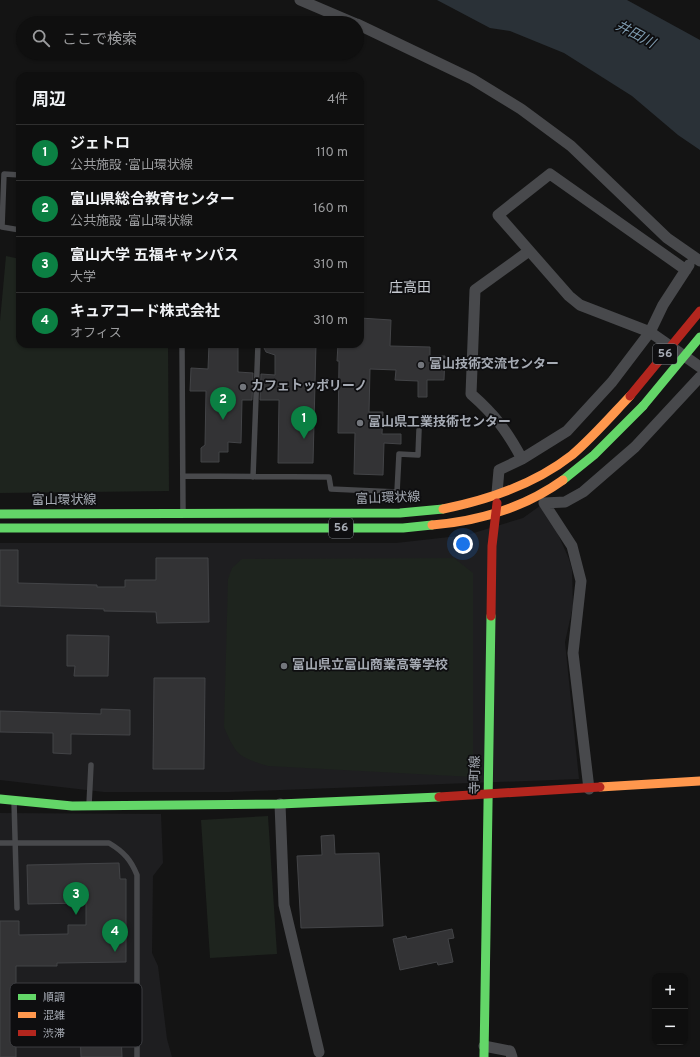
<!DOCTYPE html>
<html lang="ja">
<meta charset="utf-8">
<style>
:root{--surface:#0f0f0f;--page:#1d1d1d;--text:#f1f3f6;--muted:#9b9c9e;--line:#2f2f2f;--accent:#0b8043}
body{margin:0;font-family:Overpass,"Noto Sans JP",sans-serif;background:var(--page);color:var(--text)}
.controls{position:absolute;right:12px;bottom:12px;display:grid;overflow:hidden;border-radius:8px;box-shadow:0 1px 3px #0004}
.controls button{width:36px;height:36px;display:grid;place-items:center;padding:0;border:0;border-bottom:1px solid var(--line);background:var(--surface);color:var(--text);font:20px sans-serif}
.you{position:absolute;left:463px;top:544px;width:14px;height:14px;margin:-10px;border:3px solid #fff;border-radius:50%;background:#1a73e8;box-shadow:0 0 0 6px #1a73e833}
.badge{display:grid;place-items:center;width:26px;height:26px;border-radius:50%;background:var(--accent);color:#fff;font-size:13px;font-weight:700}
.pin{position:absolute;translate:-50% -33px;filter:drop-shadow(0 1px 2px #0008)}
.pin::after{content:'';position:absolute;top:21px;width:14px;height:12px;background:inherit;clip-path:polygon(0 0,100% 0,50% 100%)}
.list{margin:0;padding:0;list-style:none}
h2{display:flex;justify-content:space-between;align-items:center;height:52px;margin:0;padding:0 16px;font-size:17px}
h2 small{font-size:13px;font-weight:400;color:var(--muted)}
.list li{display:grid;grid-template-columns:26px 1fr auto;gap:12px;align-items:center;box-sizing:border-box;height:56px;padding:0 16px;border-top:1px solid var(--line)}
.list b{display:block;font-size:15px;white-space:nowrap}
.list p{margin:0;font-size:13px;white-space:nowrap;color:var(--muted)}
.list em{font-size:13px;font-style:normal;color:var(--muted)}
.icon{flex:none;width:22px;height:22px;fill:none;stroke:currentColor;stroke-width:2;stroke-linecap:round;stroke-linejoin:round}
.map{position:relative;flex:none;width:700px;height:1057px;overflow:hidden}
.search{position:absolute;background:var(--surface);box-shadow:0 1px 3px #0004;left:16px;top:16px;width:348px;height:44px;display:flex;align-items:center;gap:10px;box-sizing:border-box;padding:0 14px;border-radius:22px;color:var(--muted);font-size:15px}
.panel{position:absolute;background:var(--surface);box-shadow:0 1px 3px #0004;left:16px;top:72px;width:348px;height:276px;border-radius:12px}
.map>svg:first-child{display:block}
.built{fill:#1e1e20}
.green{fill:#1e241e}
.water{fill:#2a3137}
.building{fill:#333335;stroke:#434447}
.lines{fill:none;stroke-linecap:round;stroke-linejoin:round}
.lane{stroke:#48494c;stroke-width:5.5}
.street{stroke:#48494c;stroke-width:11}
.fast{stroke:#63d668;stroke-width:9}
.slow{stroke:#ff974d;stroke-width:9}
.jam{stroke:#b3261e;stroke-width:9}
.fast-bridge{stroke:#63d668;stroke-width:9}
.jam-bridge{stroke:#b3261e;stroke-width:9}
.poi-dot{fill:#73767c;stroke:#0e0e10;stroke-width:1.5}
.labels{text-anchor:middle;dominant-baseline:central;stroke-width:3.5;stroke-linejoin:round;paint-order:stroke}
.shield{fill:#0e0e10;stroke:#787c83;stroke-width:1}
.shield-label{font-size:12px;font-weight:bold;fill:#a6abb4}
.poi-label{font-size:13px;font-weight:bold;fill:#a6abb4;stroke:#0e0e10;text-anchor:start}
.street-label{font-size:13px;fill:#a6abb4;stroke:#0e0e10}
.water-label{font-size:14px;font-style:italic;fill:#7e9aae;stroke:#0e0e10}
.neighbourhood-label{font-size:14px;fill:#c6cad1;stroke:#0e0e10}
.key{fill:#0e0e10;stroke:#3c3d41;stroke-width:1}
.key-label{font-size:11px;fill:#a6abb4}
</style>
<div class="map">
<svg width="700" height="1057" viewBox="0 0 700 1057">
<rect width="100%" height="100%" fill="#141414"/>
<!-- built -->
<path class="built" d="M544,503l25,56 3,11 1,36 -8,36 14,137 -350,13h-125l-104,-12v-237h396l71,-8 56,-17z
M0,813l161,1 2,49 -10,13 -1,77 6,13 9,73 5,18h-172z"/>
<!-- green -->
<path class="green" d="M6,256l14,3v85h148l1,147 -169,2v-172z
M454,558l19,15v204l-205,-11c-30,-9 -32,-11 -44,-39l4,-148 4,-11 10,-9z
M268,816l9,138 -67,4 -9,-138z"/>
<!-- water -->
<path class="water" d="M437,0h190l73,40v110l-22,-15 -46,-39 -68,-43 -54,-22 -20,-3z"/>
<!-- building -->
<path class="building" d="M360,318l31,2 -1,26 40,1v9h15l-1,24h-17v17h-9v-16l-23,-1 1,-10 -26,-1 -1,43h14l-1,22h19v10l-17,-1 -1,32 -29,-1 1,-41h-17l1,-72h-2l1,-17h22z
M209,344h29v28l15,1 -1,27h-10l-1,43 -13,-1v10h-9v10h-18v-14l4,-3 1,-54h-16l1,-23 17,1z
M262,344h54l-3,119h-35l1,-63h-19l1,-26 14,1v-20l-9,-3z
M0,550h18v33l79,2v2h28v-7h31v-22h52l1,64 -52,1 -1,-11 -52,-1v-2l-104,-3z
M67,635l42,1 -1,40h-34l1,-10h-8z
M154,678h51l-1,91h-51z
M101,709l29,1v25l-59,-1v20l-18,-1v-20l-53,-1v-21l101,3z
M334,835l1,19 44,-1 4,73 -82,2 -4,-72 25,-1 -1,-19z
M119,863l1,16h6v83l-69,1v3h-41v22l30,-1v48l-30,1v21h-16v-136h19v14l49,-1v-9h18v-22l-58,1 -1,-39z
M452,929l2,9 -6,1 5,23 -15,3 -1,-3 -37,8 -7,-31 13,-3 1,3z
M121,1032l1,25h-41l-1,-24z"/>
<g class="lines">
<!-- lane -->
<path class="lane" d="M20,175l-16,-1 -2,53 18,3
M182,344l1,167
M183,476l146,1 2,12 66,3 2,-38 19,1 1,-25
M253,477l5,-133
M14,801l3,107
M89,805l2,-40
M0,843h109c15,9 22,17 28,32v182"/>
<!-- street -->
<path class="street" d="M300,0l54,23
M357,24l115,55 49,30 50,37 96,92 33,23
M686,270l-136,-96 -52,41 71,81 11,9 70,27 50,35
M522,459c-15,-28 -27,-44 -51,-65l4,-104 54,-39
M497,493l2,-23 23,-11 45,-28 45,-49 38,-50 13,-27 26,-40
M589,789l-16,-136 8,-72 -9,-35 -28,-43 21,-1 18,-10 52,-45 65,-70
M280,804l4,101 35,147
M484,1046l26,5 2,6"/>
<!-- fast -->
<path class="fast" d="M563,480l31,-25 49,-49
M0,514l400,-1 43,-4
M0,528h403l29,-3
M0,799l72,7 208,-2 159,-7
M484,1057l7,-441"/>
<!-- slow -->
<path class="slow" d="M443,509c45,-9 92,-25 129,-54 21,-18 39,-39 58,-59
M432,525c48,-4 92,-17 131,-45
M600,787l100,-6"/>
<!-- jam -->
<path class="jam" d="M491,616l1,-70 5,-43
M439,797l161,-10"/>
<!-- fast-bridge -->
<path class="fast-bridge" d="M643,406l57,-69"/>
<!-- jam-bridge -->
<path class="jam-bridge" d="M630,396l70,-85"/>
</g>
<!-- markers -->
<g class="poi-dot">
<circle cx="421" cy="365" r="4"/>
<circle cx="243" cy="387" r="4"/>
<circle cx="360" cy="423" r="4"/>
<circle cx="284" cy="666" r="4"/>
</g>
<g class="labels">
<!-- shield labels -->
<g class="shield">
<rect x="653" y="344" width="24" height="20" rx="3"/>
<rect x="329" y="518" width="24" height="20" rx="3"/>
</g>
<g class="shield-label">
<text x="665" y="354">56</text>
<text x="341" y="528">56</text>
</g>
<!-- poi labels -->
<g class="poi-label">
<text x="429" y="365">富山技術交流センター</text>
<text x="251" y="387">カフェトッポリーノ</text>
<text x="368" y="423">富山県工業技術センター</text>
<text x="292" y="666">富山県立富山商業高等学校</text>
</g>
<!-- street labels -->
<g class="street-label">
<text transform="translate(388 499) rotate(-2)">富山環状線</text>
<text x="64" y="501">富山環状線</text>
<text transform="translate(476 775) rotate(-89)">寺町線</text>
</g>
<!-- water labels -->
<g class="water-label">
<text transform="translate(635 35) rotate(28)">井田川</text>
</g>
<!-- neighbourhood labels -->
<g class="neighbourhood-label">
<text x="410" y="288">庄高田</text>
</g>
</g>
<!-- legend -->
<rect x="10" y="983" width="132" height="64" rx="6" class="key"/>
<rect x="18" y="994" width="18" height="6" fill="#63d668"/>
<rect x="18" y="1012" width="18" height="6" fill="#ff974d"/>
<rect x="18" y="1030" width="18" height="6" fill="#b3261e"/>
<g class="key-label">
<text x="43" y="1001">順調</text>
<text x="43" y="1019">混雑</text>
<text x="43" y="1037">渋滞</text>
</g>
</svg>
<div class="controls">
<button>+</button>
<button>−</button>
</div>
<div class="you"></div>
<div class="pin badge" style="left:304px;top:439px">1</div>
<div class="pin badge" style="left:223px;top:420px">2</div>
<div class="pin badge" style="left:76px;top:915px">3</div>
<div class="pin badge" style="left:115px;top:952px">4</div>
<div class="search"><svg class="icon" aria-label="search" viewBox="0 0 24 24"><circle cx="10" cy="10" r="6"/><path d="M15 15l6 6"/></svg>ここで検索</div>
<section class="panel">
<h2>周辺<small>4件</small></h2>
<ul class="list">
<li><span class="badge">1</span><div><b>ジェトロ</b><p>公共施設 · 富山環状線</p></div><em>110 m</em></li>
<li><span class="badge">2</span><div><b>富山県総合教育センター</b><p>公共施設 · 富山環状線</p></div><em>160 m</em></li>
<li><span class="badge">3</span><div><b>富山大学 五福キャンパス</b><p>大学</p></div><em>310 m</em></li>
<li><span class="badge">4</span><div><b>キュアコード株式会社</b><p>オフィス</p></div><em>310 m</em></li>
</ul>
</section>
</div>
